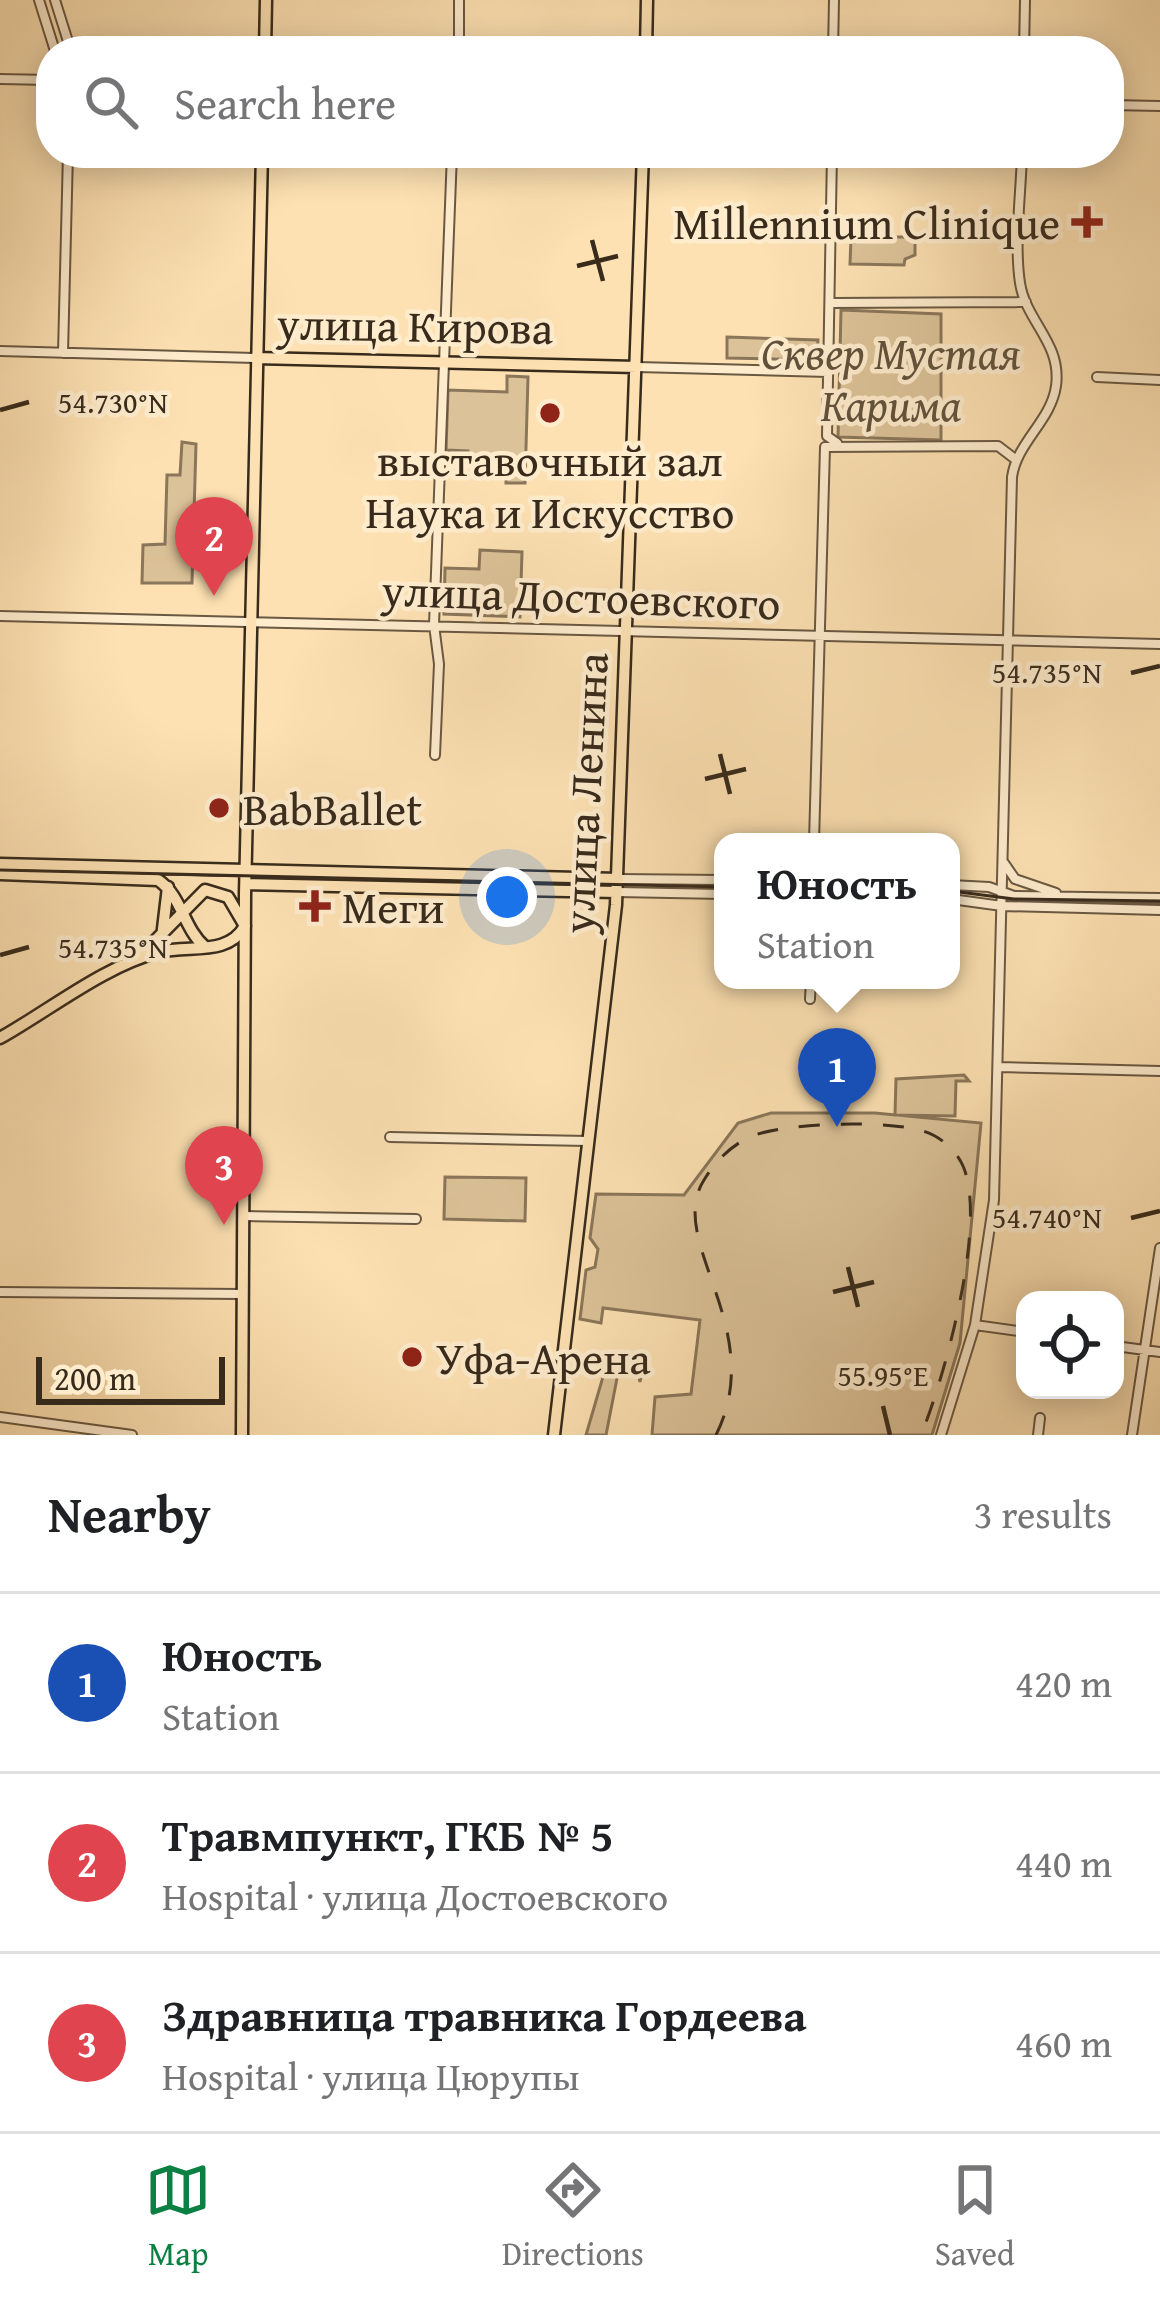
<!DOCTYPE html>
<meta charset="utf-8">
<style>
:root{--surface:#fff;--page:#f6f6f6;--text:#202124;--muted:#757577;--line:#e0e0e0;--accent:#0b8043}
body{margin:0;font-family:"Gentium Book Plus",serif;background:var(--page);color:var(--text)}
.controls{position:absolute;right:36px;bottom:36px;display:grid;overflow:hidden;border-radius:24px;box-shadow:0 6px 30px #0003}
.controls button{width:108px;height:108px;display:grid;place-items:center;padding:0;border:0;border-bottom:3px solid var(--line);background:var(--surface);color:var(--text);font:60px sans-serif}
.scale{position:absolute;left:36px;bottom:30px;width:189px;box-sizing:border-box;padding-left:12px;border:6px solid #382b1c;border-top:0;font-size:33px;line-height:42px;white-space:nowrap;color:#382b1c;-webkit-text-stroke:9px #feeccd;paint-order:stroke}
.you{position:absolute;left:507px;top:897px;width:42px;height:42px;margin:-30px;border:9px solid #fff;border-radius:50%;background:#1a73e8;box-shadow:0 0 0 18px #1a73e833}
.badge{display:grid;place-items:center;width:78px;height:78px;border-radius:50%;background:var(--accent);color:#fff;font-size:39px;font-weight:700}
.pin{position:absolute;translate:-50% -99px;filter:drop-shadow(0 3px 6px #0008)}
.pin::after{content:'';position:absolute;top:63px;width:42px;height:36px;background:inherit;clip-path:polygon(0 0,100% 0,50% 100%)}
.popup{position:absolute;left:714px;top:833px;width:246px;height:156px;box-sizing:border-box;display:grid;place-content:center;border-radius:24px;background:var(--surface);filter:drop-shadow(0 3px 9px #0005);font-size:39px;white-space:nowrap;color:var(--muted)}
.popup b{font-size:45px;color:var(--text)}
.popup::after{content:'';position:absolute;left:50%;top:100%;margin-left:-24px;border:24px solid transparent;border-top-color:var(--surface)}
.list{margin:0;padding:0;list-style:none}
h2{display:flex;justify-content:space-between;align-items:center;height:156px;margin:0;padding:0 48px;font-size:51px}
h2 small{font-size:39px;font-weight:400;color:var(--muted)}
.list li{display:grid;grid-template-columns:78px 1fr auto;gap:36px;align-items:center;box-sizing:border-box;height:180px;padding:0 48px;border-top:3px solid var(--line)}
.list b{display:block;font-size:45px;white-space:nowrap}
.list p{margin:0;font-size:39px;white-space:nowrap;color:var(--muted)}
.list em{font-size:39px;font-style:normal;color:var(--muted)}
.icon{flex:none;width:66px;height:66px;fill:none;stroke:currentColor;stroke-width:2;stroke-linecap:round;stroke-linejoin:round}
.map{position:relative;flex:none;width:1160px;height:1435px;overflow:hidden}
.search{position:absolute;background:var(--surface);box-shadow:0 6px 30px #0003;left:36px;right:36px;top:36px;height:132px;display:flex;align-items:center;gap:30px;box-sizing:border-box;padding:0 42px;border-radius:48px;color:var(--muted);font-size:45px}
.sheet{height:696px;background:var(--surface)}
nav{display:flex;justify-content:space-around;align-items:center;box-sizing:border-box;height:168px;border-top:3px solid var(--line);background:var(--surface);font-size:33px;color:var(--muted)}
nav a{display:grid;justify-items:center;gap:6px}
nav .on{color:var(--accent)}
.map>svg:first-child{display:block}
.green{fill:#dcc298;stroke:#8a765a;stroke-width:3}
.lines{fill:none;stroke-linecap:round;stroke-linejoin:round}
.minor-casing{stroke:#695842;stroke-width:12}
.major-casing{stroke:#382b1c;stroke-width:15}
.minor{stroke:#feeccd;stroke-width:8}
.major{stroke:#fde1b2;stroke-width:10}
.tram{stroke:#382b1c;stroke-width:3}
.rail{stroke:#382b1c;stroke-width:3;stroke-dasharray:21 21;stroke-linecap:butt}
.ticks{fill:none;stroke:#382b1c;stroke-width:4.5}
.poi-dot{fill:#8f2418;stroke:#feeccd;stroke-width:4.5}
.labels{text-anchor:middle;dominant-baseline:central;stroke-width:9;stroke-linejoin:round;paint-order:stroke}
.poi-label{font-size:45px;fill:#382b1c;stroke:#feeccd;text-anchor:start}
.street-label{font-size:45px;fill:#382b1c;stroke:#feeccd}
.park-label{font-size:45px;font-style:italic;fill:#61513b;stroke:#feeccd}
.ticks-label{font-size:30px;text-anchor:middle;fill:#382b1c;stroke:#feeccd;stroke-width:9;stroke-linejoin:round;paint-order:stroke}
</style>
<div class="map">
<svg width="1160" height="1435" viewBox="0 0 1160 1435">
<rect width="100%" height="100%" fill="#fde1b2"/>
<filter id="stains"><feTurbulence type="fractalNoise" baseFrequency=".00167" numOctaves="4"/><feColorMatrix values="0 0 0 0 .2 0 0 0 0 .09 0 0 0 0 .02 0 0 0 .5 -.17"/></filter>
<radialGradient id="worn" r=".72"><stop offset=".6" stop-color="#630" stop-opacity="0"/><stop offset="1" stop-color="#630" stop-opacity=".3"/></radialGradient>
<!-- green -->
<path class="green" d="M851,237h58l6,3v15l-10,4 -1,6 -54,-1z
M841,310l100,4v126l-103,-3z
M727,337l91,3 -1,20 -90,-2z
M507,376l21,1 -3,106h-19v-21l-38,-1v-10l-22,-1 2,-60 59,2z
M182,442l14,2 -4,139h-50l1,-38 22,-1 2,-69h13z
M480,550l42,2 -2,65 -76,-3 1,-46 34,1z
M964,1075l5,6h-13l-1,35 -60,-1 1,-36z
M771,1113h104l106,10 -21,220 -28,92h-280l3,-38 36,-3 9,-74 -97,-12 -2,15 -21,-4 6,-49 9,-3 3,-18 -8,-11 6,-44 88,1 54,-72z
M445,1177l81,1 -1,43 -81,-2z
M607,1363l36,3 -3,16 -3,-13 -18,-1 -13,67h-20z"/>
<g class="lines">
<defs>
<path id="minor" d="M39,0l16,51
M55,0l16,51
M459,0v51
M833,51l1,-51
M1024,51l1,-51
M0,79l51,1
M1109,105l51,1
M832,153l-5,283 10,7
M831,303l195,-1
M0,351l255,7
M63,353l5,-200
M637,367l191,5
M1097,377l63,3
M0,616l1160,28
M435,755l4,-91 -5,-39 18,-472
M814,842l11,-395 173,-1 17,13
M1004,863l11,16 41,14
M618,879l105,1
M951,885l38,2 25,9 146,2
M617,892l106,2
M951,899l51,7 158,4
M810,999l1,-19
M999,1067l161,4
M390,1137l198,4
M243,1216l173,3
M0,1292l242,2
M975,1325l50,7
M1115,1346l45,6
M0,1417l132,18
M941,1435l34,-110 19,-125 18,-723c5,-35 39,-56 44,-91 6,-43 -30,-64 -36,-103 -6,-41 1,-88 2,-130
M1038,1435l2,-17
M1132,1435l28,-187"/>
<path id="major" d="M265,51l1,-51
M646,51l1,-51
M255,358l382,9
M0,864l618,15
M0,874l158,6c24,16 25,48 47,67
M247,884l370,8
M162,937l6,-50
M0,1038c50,-28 104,-72 159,-86 31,-8 68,5 86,-26l-17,-29 -23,-7 -68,69
M242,1435l3,-541 17,-741
M554,1435l62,-530 27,-752"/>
</defs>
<!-- minor casing -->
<use href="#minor" class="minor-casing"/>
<!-- major casing -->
<use href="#major" class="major-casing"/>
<!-- minor -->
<use href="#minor" class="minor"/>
<!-- major -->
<use href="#major" class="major"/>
<!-- tram -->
<path class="tram" d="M0,870l723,17
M951,891l63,8 146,2"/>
<!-- rail -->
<path class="rail" d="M716,1435c53,-106 -51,-194 -12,-255 11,-18 26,-34 46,-43 33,-15 138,-17 173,-6 17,5 33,19 40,35 25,57 -19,213 -42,269"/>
</g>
<!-- ticks -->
<path class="ticks" d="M592,240l11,41M577,266l41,-10M0,410l29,-8M1131,673l29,-7M720,754l10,40M705,779l41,-10M0,955l29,-8M1131,1218l29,-7M848,1267l10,40M833,1292l41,-10M883,1406l7,29"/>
<!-- markers -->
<g class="poi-dot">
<path d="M1081 204h12v12h12v12h-12v12h-12v-12h-12v-12h12z"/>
<circle cx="550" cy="413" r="12"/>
<circle cx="219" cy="808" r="12"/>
<path d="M309 888h12v12h12v12h-12v12h-12v-12h-12v-12h12z"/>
<circle cx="412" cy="1357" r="12"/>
</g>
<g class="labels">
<!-- poi labels -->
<g class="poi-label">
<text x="1060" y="222" text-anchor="end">Millennium Clinique</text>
<text x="550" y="459" text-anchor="middle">выставочный зал<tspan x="550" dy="52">Наука и Искусство</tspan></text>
<text x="243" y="808">BabBallet</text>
<text x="342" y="906">Меги</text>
<text x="436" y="1357">Уфа-Арена</text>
</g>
<!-- street labels -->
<g class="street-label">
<text transform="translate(415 325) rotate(1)">улица Кирова</text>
<text transform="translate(581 596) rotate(2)">улица Достоевского</text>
<text transform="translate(584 793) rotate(-87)">улица Ленина</text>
</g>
<!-- park labels -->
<g class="park-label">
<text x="891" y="352">Сквер Мустая<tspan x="891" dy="52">Карима</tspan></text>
</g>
</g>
<g class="ticks-label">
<text x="113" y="413">54.730°N</text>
<text x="1047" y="683">54.735°N</text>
<text x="113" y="958">54.735°N</text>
<text x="1047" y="1228">54.740°N</text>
<text x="883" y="1386">55.95°E</text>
</g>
<rect width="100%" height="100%" filter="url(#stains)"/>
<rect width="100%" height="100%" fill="url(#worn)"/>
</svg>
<div class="controls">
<button><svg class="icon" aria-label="locate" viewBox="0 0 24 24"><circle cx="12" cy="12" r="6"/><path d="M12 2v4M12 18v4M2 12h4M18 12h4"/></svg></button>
</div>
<div class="scale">200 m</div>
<div class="you"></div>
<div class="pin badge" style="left:837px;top:1127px;background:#1a4fb4">1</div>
<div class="popup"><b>Юность</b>Station</div>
<div class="pin badge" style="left:214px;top:596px;background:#e0444e">2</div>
<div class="pin badge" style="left:224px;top:1225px;background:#e0444e">3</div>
<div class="search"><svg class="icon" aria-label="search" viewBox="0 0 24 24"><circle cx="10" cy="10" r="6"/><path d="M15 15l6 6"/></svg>Search here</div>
</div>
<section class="sheet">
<h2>Nearby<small>3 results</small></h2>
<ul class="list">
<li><span class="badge" style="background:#1a4fb4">1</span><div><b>Юность</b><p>Station</p></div><em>420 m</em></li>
<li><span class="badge" style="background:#e0444e">2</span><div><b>Травмпункт, ГКБ № 5</b><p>Hospital · улица Достоевского</p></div><em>440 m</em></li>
<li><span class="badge" style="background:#e0444e">3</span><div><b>Здравница травника Гордеева</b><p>Hospital · улица Цюрупы</p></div><em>460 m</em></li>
</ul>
</section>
<nav>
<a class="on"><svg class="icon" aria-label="map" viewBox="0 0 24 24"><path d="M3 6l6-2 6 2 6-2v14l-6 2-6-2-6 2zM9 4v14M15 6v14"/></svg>Map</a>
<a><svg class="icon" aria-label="directions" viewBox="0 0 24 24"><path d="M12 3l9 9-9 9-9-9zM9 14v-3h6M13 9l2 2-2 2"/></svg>Directions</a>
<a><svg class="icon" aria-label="saved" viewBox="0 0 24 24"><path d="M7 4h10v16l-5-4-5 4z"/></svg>Saved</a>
</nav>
